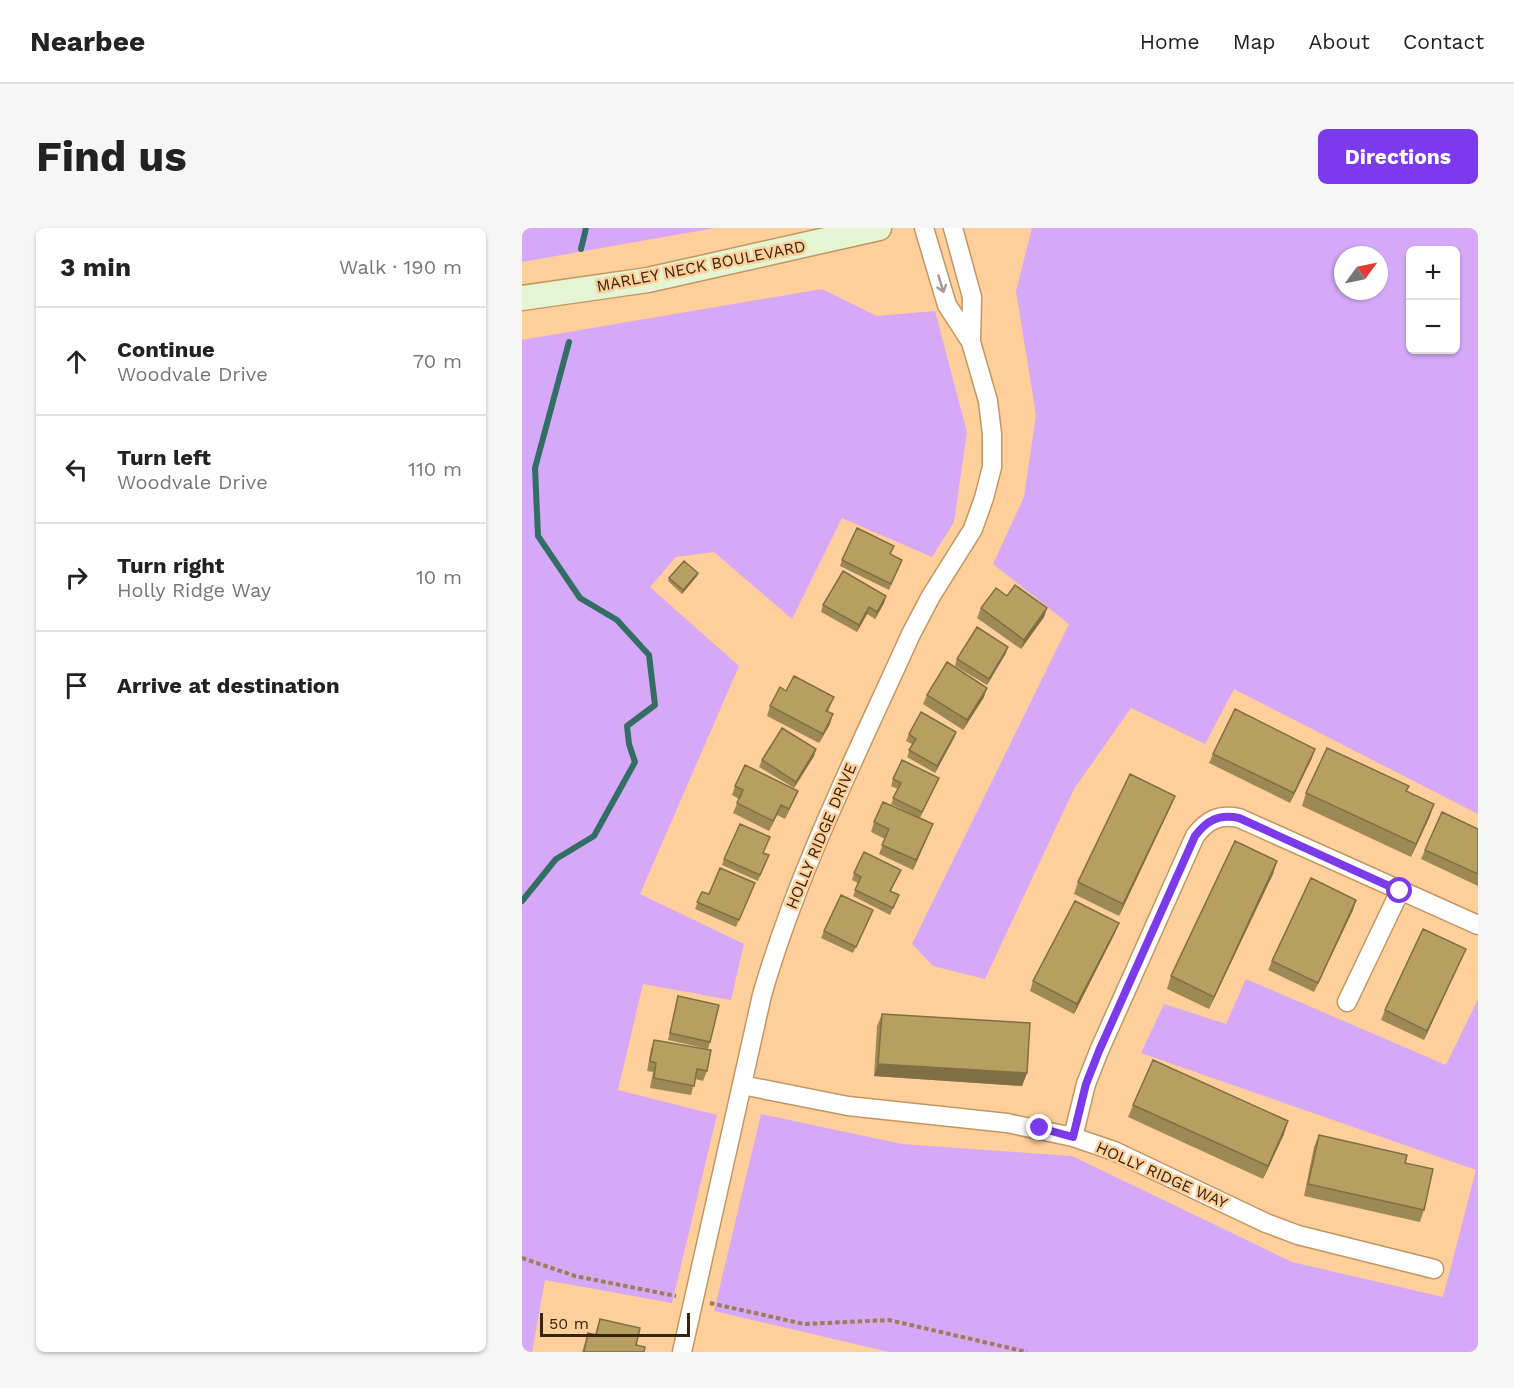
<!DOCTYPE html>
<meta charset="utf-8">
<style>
:root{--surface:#fff;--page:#f6f6f6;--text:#222;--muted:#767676;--line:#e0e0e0;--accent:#7c3aed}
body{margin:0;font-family:"Work Sans",sans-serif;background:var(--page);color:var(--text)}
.controls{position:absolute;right:18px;top:18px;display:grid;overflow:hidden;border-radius:9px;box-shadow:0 2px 4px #0004}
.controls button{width:54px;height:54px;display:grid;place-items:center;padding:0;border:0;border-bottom:2px solid var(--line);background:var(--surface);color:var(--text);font:30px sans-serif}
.compass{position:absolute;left:812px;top:18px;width:54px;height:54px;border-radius:50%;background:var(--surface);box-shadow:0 2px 4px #0004;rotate:57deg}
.scale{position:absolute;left:18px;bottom:15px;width:150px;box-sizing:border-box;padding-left:6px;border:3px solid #36250f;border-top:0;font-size:16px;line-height:21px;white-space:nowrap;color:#36250f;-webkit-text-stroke:4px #fecf9a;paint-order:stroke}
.stop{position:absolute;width:18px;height:18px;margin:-14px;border:4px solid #7c3aed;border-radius:50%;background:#fff}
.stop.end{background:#7c3aed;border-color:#fff;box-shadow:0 2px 6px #0008}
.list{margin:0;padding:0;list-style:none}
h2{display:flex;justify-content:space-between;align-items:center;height:78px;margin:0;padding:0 24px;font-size:26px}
h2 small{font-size:20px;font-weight:400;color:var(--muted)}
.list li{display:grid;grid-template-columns:39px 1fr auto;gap:18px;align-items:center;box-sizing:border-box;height:108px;padding:0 24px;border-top:2px solid var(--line)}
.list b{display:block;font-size:22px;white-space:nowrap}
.list p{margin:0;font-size:20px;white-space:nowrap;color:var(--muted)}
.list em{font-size:20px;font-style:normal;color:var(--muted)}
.icon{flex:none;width:33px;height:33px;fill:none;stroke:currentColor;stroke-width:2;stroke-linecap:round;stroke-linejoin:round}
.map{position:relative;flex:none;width:956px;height:1124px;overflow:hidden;border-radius:9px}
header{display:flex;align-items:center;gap:36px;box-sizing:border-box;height:84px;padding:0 30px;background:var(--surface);border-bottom:2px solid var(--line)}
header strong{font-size:28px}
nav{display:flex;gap:33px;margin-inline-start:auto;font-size:21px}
.intro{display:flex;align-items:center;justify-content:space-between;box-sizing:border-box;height:144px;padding:0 36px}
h1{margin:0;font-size:42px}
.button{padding:15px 27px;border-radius:9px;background:var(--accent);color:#fff;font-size:21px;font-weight:700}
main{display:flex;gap:36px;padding:0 36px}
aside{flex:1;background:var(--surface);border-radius:9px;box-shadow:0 2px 4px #0004}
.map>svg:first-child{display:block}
.green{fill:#d5a9f8;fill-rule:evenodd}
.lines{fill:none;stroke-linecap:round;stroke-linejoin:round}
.stream{stroke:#326e64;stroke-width:6}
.street-casing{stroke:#c29663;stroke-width:21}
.secondary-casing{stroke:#c29663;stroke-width:27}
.path{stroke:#9d7c56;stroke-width:4;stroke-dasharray:4.5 3;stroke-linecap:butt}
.street{stroke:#fff;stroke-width:18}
.secondary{stroke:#e5f4d2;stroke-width:24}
.wall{fill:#9d8953}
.shaded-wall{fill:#7f6f43}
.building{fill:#b69f60;stroke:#7f6f43;stroke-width:1.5}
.oneway{stroke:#a59d93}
.route{stroke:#7c3aed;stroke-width:8}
.labels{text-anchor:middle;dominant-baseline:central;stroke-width:5;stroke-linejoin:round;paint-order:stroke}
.street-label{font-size:16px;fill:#36250f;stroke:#fecf9a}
</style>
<header>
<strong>Nearbee</strong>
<nav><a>Home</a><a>Map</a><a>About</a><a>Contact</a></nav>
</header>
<div class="intro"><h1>Find us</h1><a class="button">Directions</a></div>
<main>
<aside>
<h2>3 min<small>Walk · 190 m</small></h2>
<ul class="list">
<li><svg class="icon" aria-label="ahead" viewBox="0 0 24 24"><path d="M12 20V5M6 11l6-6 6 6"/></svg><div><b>Continue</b><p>Woodvale Drive</p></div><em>70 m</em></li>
<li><svg class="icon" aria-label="left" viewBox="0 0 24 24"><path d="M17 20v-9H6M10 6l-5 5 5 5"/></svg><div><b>Turn left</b><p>Woodvale Drive</p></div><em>110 m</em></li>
<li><svg class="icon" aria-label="right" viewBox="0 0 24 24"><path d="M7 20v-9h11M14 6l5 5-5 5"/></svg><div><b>Turn right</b><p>Holly Ridge Way</p></div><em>10 m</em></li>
<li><svg class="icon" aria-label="arrive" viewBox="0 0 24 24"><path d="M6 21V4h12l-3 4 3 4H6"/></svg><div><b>Arrive at destination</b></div></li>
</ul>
</aside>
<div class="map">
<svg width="956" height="1124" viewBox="0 0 956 1124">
<rect width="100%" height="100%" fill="#fecf9a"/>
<!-- green -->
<path class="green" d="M0,0h193l-193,34z
M510,0h446v586l-244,-125 -29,55 -74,-36 -57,81 -89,190 -52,-13 -21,-22 157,-320 -76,-60 31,-67 12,-82 -20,-124zM888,22h46v100h-46zM821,27h36v36h-36z
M300,61l55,27 58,-5 32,121 -13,90 -22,35 -90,-39 -50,101 -78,-67 -38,5 -26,30 89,79 -99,228 104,50 -13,56 -88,-16 -25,106 99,25 -45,188 -127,-23 -13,72h-10v-1012z
M724,751l200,86 32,-66v353h-589l-175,-41 47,-197 141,30 170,12 220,106 151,35 33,-127 -335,-117 23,-49 62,20z"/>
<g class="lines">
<!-- stream -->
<path class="stream" d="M59,21l5,-21
M0,673l34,-42 38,-23 41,-74 -6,-18 -2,-18 28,-21 -6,-50 -32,-35 -37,-22 -42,-62 -3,-68 34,-126"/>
<defs>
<path id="street" d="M431,0l19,69 -1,45
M825,774l53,-111
M220,857l106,21 159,17 66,14 41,14 152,72 32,12 136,34
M551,909l13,-53 13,-33 96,-215c12,-16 24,-22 44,-18l239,107
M160,1124l80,-357c36,-125 96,-243 149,-361l20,-38 42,-67 11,-31 8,-31v-33l-4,-33 -17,-59 -24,-37 -23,-77"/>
<path id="secondary" d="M0,70l126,-18 231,-52"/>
</defs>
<!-- street casing -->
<use href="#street" class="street-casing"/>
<!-- secondary casing -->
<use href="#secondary" class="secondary-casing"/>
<!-- path -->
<path class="path" d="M0,1030l53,18 101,20
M188,1075l94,21 85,-4 138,32"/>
<!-- street -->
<use href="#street" class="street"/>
<!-- secondary -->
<use href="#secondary" class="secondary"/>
</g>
<!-- wall -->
<path class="wall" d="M320,332h60l-13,30 -49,-24z
M176,345l-1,3 -15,18 -14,-13 1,-3z
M364,368l-2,7 -9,16 -8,-5 -10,18 -36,-20 2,-7z
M459,380h66l-3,9 -23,32 -44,-31z
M484,425l-19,32 -32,-19 2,-7z
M264,463l48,6 -6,15 2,12 -11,19 -52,-27 3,-10z
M405,467l57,2 -21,33 -40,-26z
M434,504l-2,6 -19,35 -28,-16 5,-13 -6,-3 3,-7z
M294,521l-2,7 -20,32 -35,-21 3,-7z
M691,526l99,4 -22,45 -81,-40z
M417,550l-19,40 -29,-14 7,-15 -7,-3 2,-7z
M213,558l63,5 -13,28 -8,-4 -8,16 -36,-18 6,-14 -7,-4z
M887,558l-2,5 23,25 -19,41 -109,-51 4,-13z
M648,580l-51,108 -45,-22 4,-12z
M352,594l59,2 -20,46 -34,-16 6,-15 -14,-7z
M956,601v57l-57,-27 4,-9z
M247,627l-11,26 -36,-16 2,-6z
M755,633l-4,13 -64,135 -42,-20 4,-13z
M332,645l44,3 -7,15 8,4 -9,20 -37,-19 5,-13 -6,-3z
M233,655l-19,44 -41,-18 7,-17 7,2z
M834,672l-3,10 -39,82 -46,-22 4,-9z
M351,682l-20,43 -32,-15 3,-7z
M593,705l-41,81 -44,-23 3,-10z
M944,721l-4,9 -38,82 -43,-20 4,-10z
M156,768l32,46 -2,7 -40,-9z
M360,786l145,59 -5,13 -148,-10 3,-50z
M132,812l53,31 -4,10 -8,-2 -4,16 -41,-7 3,-16 -6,-1 4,-22z
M611,877l151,29 -21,45 -135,-62z
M797,907l105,75 -4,12 -116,-26 10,-49z
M78,1091l36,26 8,7h-62l6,-19 7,1z"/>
<!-- shaded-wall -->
<path class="shaded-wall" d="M176,345l-1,3 -15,18 1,-4z
M364,368l-2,7 -9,16 2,-7z
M347,379l-2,7 -10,18 2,-7z
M525,380l-3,9 -23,32 3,-9z
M486,419l-2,6 -19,32 2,-6z
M465,460l-3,9 -21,33 4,-10z
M311,486l-3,10 -11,19 4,-9z
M434,504l-2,6 -19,35 2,-7z
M294,521l-2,7 -20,32 2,-6z
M793,521l-3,9 -22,45 4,-10z
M276,563l-4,9 -9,19 4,-10z
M653,568l-5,12 -51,108 4,-12z
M912,576l-4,12 -19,41 5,-13z
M259,577l-4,10 -8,16 4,-10z
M411,596l-4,10 -16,36 3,-10z
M755,633l-4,13 -64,135 5,-12z
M834,672l-3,10 -39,82 4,-9z
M597,695l-4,10 -41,81 3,-10z
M944,721l-4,9 -38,82 3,-9z
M356,836l149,9 -5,13 -148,-10z
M766,893l-4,13 -21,45 5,-13z"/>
<!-- building -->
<path class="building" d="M335,300l37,18 -4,8 12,6 -11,24 -49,-24z
M162,333l14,12 -15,17 -14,-12z
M321,343l43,25 -9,16 -8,-5 -10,18 -36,-20z
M493,357l32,23 -23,32 -43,-32 15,-20 11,8z
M455,399l31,20 -19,32 -32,-20z
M425,434l40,26 -20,32 -40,-25z
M272,448l40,21 -8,14 7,3 -10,20 -53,-28 10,-19 6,4z
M713,481l80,40 -21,44 -81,-39z
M399,484l35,20 -19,34 -28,-16 7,-11 -7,-5z
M260,500l34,21 -20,33 -34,-22z
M805,520l82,38 -3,5 28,13 -18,40 -110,-51z
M380,532l37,18 -17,34 -29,-14 8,-15 -8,-4z
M223,537l53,26 -9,18 -8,-4 -8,16 -36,-18 6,-13 -8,-4z
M608,546l45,22 -52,108 -45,-22z
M361,574l50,22 -17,36 -34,-15 7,-16 -15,-7z
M920,584l36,17v45l-53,-24z
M218,596l30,13 -7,16 6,2 -9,20 -36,-16z
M713,613l42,20 -63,136 -43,-21z
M342,624l37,18 -11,21 9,4 -6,13 -38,-18 6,-13 -7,-4z
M198,640l35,15 -16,37 -42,-18 5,-10 7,2z
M789,650l45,22 -38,83 -46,-22z
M319,667l32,15 -17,37 -32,-16z
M553,673l44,22 -42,81 -44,-23z
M901,701l43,20 -39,82 -42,-21z
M156,768l41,9 -9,37 -40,-9z
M360,786l148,9 -3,50 -149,-9z
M132,812l57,10 -4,21 -10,-2 -3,17 -40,-8 2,-15 -6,-2z
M631,832l135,61 -20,45 -135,-61z
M797,907l88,20 -2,8 28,6 -9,41 -116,-26z
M78,1091l40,9 -4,17 9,2 -1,5h-60l4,-19 8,2z"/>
<!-- one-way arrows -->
<defs><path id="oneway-shaft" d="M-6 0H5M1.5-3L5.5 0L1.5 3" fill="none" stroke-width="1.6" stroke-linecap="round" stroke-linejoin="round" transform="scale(1.5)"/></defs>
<use class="oneway" href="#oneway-shaft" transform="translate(419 56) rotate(73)"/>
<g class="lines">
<!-- route -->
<path class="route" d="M518,900l33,9 13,-53 13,-33 96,-215c12,-16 24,-22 44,-18l161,73"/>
</g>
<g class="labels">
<!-- street labels -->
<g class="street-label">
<text transform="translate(179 38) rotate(-11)">MARLEY NECK BOULEVARD</text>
<text transform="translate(299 608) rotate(-67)">HOLLY RIDGE DRIVE</text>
<text transform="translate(640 947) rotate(24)">HOLLY RIDGE WAY</text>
</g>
</g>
</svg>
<div class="controls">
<button>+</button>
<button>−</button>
</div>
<svg class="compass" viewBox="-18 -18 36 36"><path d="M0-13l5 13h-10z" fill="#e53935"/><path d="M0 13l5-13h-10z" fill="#767676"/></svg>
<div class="scale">50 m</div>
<div class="stop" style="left:878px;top:663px"></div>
<div class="stop end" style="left:518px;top:900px"></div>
</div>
</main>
